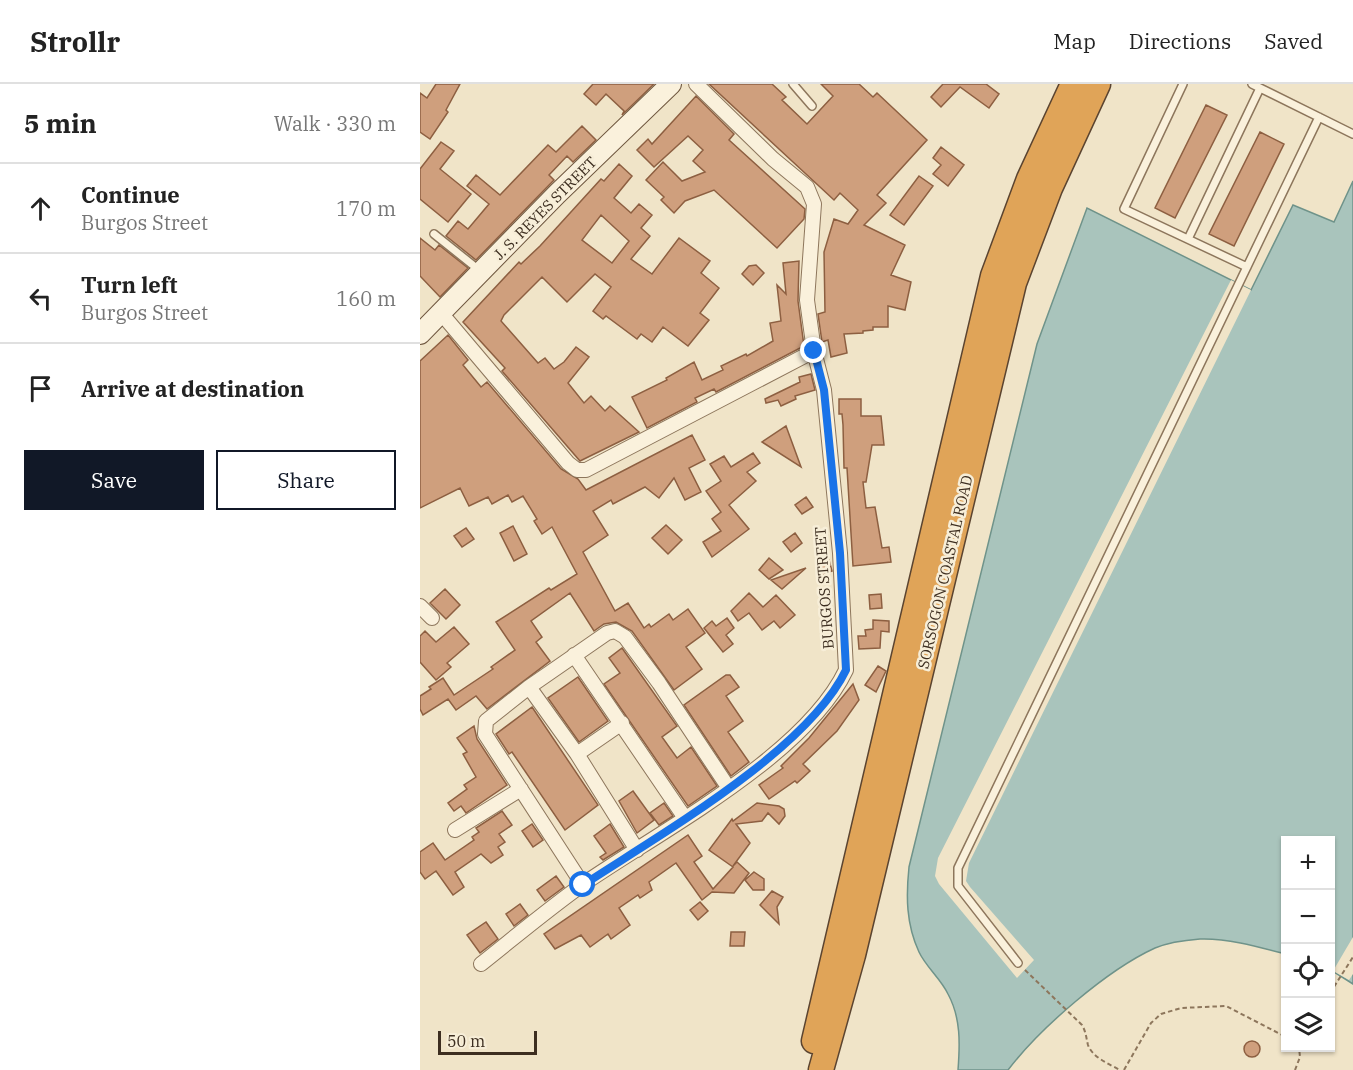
<!DOCTYPE html>
<meta charset="utf-8">
<style>
:root{--surface:#fff;--page:#f6f6f6;--text:#222;--muted:#767676;--line:#e0e0e0;--accent:#111827}
body{margin:0;font-family:"IBM Plex Serif",serif;background:var(--page);color:var(--text)}
.controls{position:absolute;right:18px;bottom:18px;display:grid;overflow:hidden;border-radius:0px;box-shadow:0 2px 4px #0004}
.controls button{width:54px;height:54px;display:grid;place-items:center;padding:0;border:0;border-bottom:2px solid var(--line);background:var(--surface);color:var(--text);font:30px sans-serif}
.scale{position:absolute;left:18px;bottom:15px;width:99px;box-sizing:border-box;padding-left:6px;border:3px solid #3d2e20;border-top:0;font-size:16px;line-height:21px;white-space:nowrap;color:#3d2e20;-webkit-text-stroke:4px #f7eed8;paint-order:stroke}
.stop{position:absolute;width:18px;height:18px;margin:-14px;border:4px solid #1a73e8;border-radius:50%;background:#fff}
.stop.end{background:#1a73e8;border-color:#fff;box-shadow:0 2px 6px #0008}
.list{margin:0;padding:0;list-style:none}
h2{display:flex;justify-content:space-between;align-items:center;height:78px;margin:0;padding:0 24px;font-size:26px}
h2 small{font-size:20px;font-weight:400;color:var(--muted)}
.list li{display:grid;grid-template-columns:39px 1fr auto;gap:18px;align-items:center;box-sizing:border-box;height:90px;padding:0 24px;border-top:2px solid var(--line)}
.list b{display:block;font-size:22px;white-space:nowrap}
.list p{margin:0;font-size:20px;white-space:nowrap;color:var(--muted)}
.list em{font-size:20px;font-style:normal;color:var(--muted)}
.actions{display:flex;gap:12px;padding:18px 24px}
.actions a{flex:1;padding:14px 0;border:2px solid var(--accent);border-radius:0px;text-align:center;font-size:21px;color:var(--accent)}
.actions .main{background:var(--accent);color:#fff}
.icon{flex:none;width:33px;height:33px;fill:none;stroke:currentColor;stroke-width:2;stroke-linecap:round;stroke-linejoin:round}
.map{position:relative;flex:none;width:933px;height:986px;overflow:hidden}
header{display:flex;align-items:center;gap:36px;box-sizing:border-box;height:84px;padding:0 30px;background:var(--surface);border-bottom:2px solid var(--line)}
header strong{font-size:28px}
nav{display:flex;gap:33px;margin-inline-start:auto;font-size:21px}
main{display:flex}
aside{flex:1;background:var(--surface)}
.map>svg:first-child{display:block}
.water{fill:#a9c4bc;stroke:#6f938a;stroke-width:1.5}
.pier{fill:#f0e4c8}
.building{fill:#cf9f7d;stroke:#8d5f41;stroke-width:1.5;fill-rule:evenodd}
.lines{fill:none;stroke-linecap:round;stroke-linejoin:round}
.lane-casing{stroke:#8d765c;stroke-width:10}
.street-casing{stroke:#8d765c;stroke-width:16}
.secondary-casing{stroke:#6f573f;stroke-width:22}
.highway-casing{stroke:#5b4430;stroke-width:27}
.path{stroke:#8d765c;stroke-width:2;stroke-dasharray:4.5 3;stroke-linecap:butt}
.lane{stroke:#faf1dc;stroke-width:7}
.street{stroke:#faf1dc;stroke-width:14}
.secondary{stroke:#faf1dc;stroke-width:20}
.highway{stroke:#e0a458;stroke-width:24}
.route{stroke:#1a73e8;stroke-width:8}
.labels{text-anchor:middle;dominant-baseline:central;stroke-width:5;stroke-linejoin:round;paint-order:stroke}
.street-label{font-size:15px;fill:#3d2e20;stroke:#f7eed8}
</style>
<header>
<strong>Strollr</strong>
<nav><a>Map</a><a>Directions</a><a>Saved</a></nav>
</header>
<main>
<aside>
<h2>5 min<small>Walk · 330 m</small></h2>
<ul class="list">
<li><svg class="icon" aria-label="ahead" viewBox="0 0 24 24"><path d="M12 20V5M6 11l6-6 6 6"/></svg><div><b>Continue</b><p>Burgos Street</p></div><em>170 m</em></li>
<li><svg class="icon" aria-label="left" viewBox="0 0 24 24"><path d="M17 20v-9H6M10 6l-5 5 5 5"/></svg><div><b>Turn left</b><p>Burgos Street</p></div><em>160 m</em></li>
<li><svg class="icon" aria-label="arrive" viewBox="0 0 24 24"><path d="M6 21V4h12l-3 4 3 4H6"/></svg><div><b>Arrive at destination</b></div></li>
</ul>
<div class="actions"><a class="main">Save</a><a>Share</a></div>
</aside>
<div class="map">
<svg width="933" height="986" viewBox="0 0 933 986">
<rect width="100%" height="100%" fill="#f0e4c8"/>
<!-- water -->
<path class="water" d="M933,97v803l-22,-14 -1,-130h-44l-1,114c-26,-7 -57,-16 -85,-15 -13,1 -33,4 -45,9 -48,22 -115,80 -147,122h-50c2,-26 3,-52 -10,-76 -7,-15 -22,-27 -29,-42 -13,-28 -13,-56 -10,-85l128,-523 50,-136 164,82 42,-85 41,17z"/>
<!-- pier -->
<path class="pier" d="M811,196l20,10 -282,573 -3,18 4,6 64,73 -17,18 -78,-94 -4,-8 3,-18z
M933,853v37l-4,6 -16,-9z"/>
<!-- building -->
<path class="building" d="M16,0h24l-14,26 2,2 -18,27 -10,-7v-39l7,5z
M173,0h61l-32,31 2,-4 -18,-17 -10,11 -12,-11z
M289,0h63l14,13 -4,3 25,24 26,-28 -12,-12h38l14,13 4,-4 50,47 -50,55 9,8 -22,22 41,20 -14,30 20,7 -6,28 -17,-4v21h-15v3l-10,1v2l-19,1 3,19 -16,4 -3,-17 -6,2 -4,-28 7,-2 -1,-60 10,-33 14,5 10,-14 -18,-17 -6,7z
M523,0h43l13,10 -10,14 -29,-21 -19,20 -10,-10z
M276,12l38,38 -5,6 76,69 -1,10 -27,29 -63,-58 -29,11 -11,12 -13,-13 3,-3 -18,-17 17,-18 19,19 23,-9 -12,-11 10,-11 -15,-14 -34,31 -17,-17 11,-11 4,5z
M786,21l21,10 -52,103 -20,-10z
M162,42l14,14 -23,22 -6,-6 -18,19 5,5 -78,80 -30,-24 12,-15 10,8 21,-25 -22,-18 9,-11 24,20 48,-50 8,7z
M840,48l24,12 -50,102 -25,-12z
M21,58l13,9 -14,18 31,25 -23,28 -28,-23v-30z
M521,63l23,18 -16,21 -15,-12 8,-9 -8,-7z
M199,80l13,12 -18,22 17,15 8,-9 13,11 -11,13 9,8 -19,23 21,15 27,-36 31,23 -9,12 18,15 -19,25 9,7 -21,26 -25,-19 -11,15 -11,-8 -4,5 -31,-23 -3,3 -10,-8 18,-24 -16,-13 -28,28 -25,-25 -38,38 -3,6 37,42 7,-5 9,11 10,-7 12,-15 13,10 -21,26 16,20 7,-7 14,15 5,-5 29,26 -59,29 -78,-90 3,-3 -42,-46 56,-60 2,2 19,-18 61,-67 3,2zM181,131l28,26 -17,22 -30,-23z
M499,92l14,10 -29,39 -14,-10z
M0,154l15,12 4,-5 29,23 -28,29 -20,-21z
M379,177l-1,40 6,45 -88,46 -2,-3 -19,9 2,4 -50,26 -15,-31 35,-17 -1,-2 28,-16 8,18 21,-10 -2,-4 25,-12 1,2 26,-15 -3,-18 11,-2 -4,-36 9,9 -3,-31z
M336,181l8,8 -11,12 -11,-11 7,-8z
M28,251l20,25 -5,5 18,22 6,-5 74,87 17,10 8,11 106,-55 13,25 -16,8 12,24 -16,8 -11,-22 -15,20 -14,-11 -32,17 -2,-4 -18,11 15,24 -25,17 32,59 13,-8 16,25 5,-4 2,3 18,-13 4,6 15,-11 17,24 -19,14 16,22 -28,21 -42,-59 -16,-9 -12,2 -10,7 -24,-38 -39,28 11,16 -6,5 14,19 -63,48 -11,-13 -20,14 -8,-11 -25,16 -3,-6v-13l11,-7 -2,-2 14,-9 11,17 39,-26 -2,-2 24,-17 -19,-28 53,-34 2,2 26,-16 -25,-47 -10,7 -8,-13 3,-2 -14,-23 -11,6 -4,-7 -16,9 -4,-7 -19,9 -9,-18 -40,20v-147z
M391,290l4,16 -20,6 1,3 -15,7 -3,-6 -12,3 -1,-4 35,-17 -1,-5z
M419,315h22v17h20l3,29h-12l-6,37h-3l3,26 9,-1 7,41 7,-1 2,15 -38,4 -6,-98h-3l-1,-43 -1,-11h-3z
M366,342l15,41 -39,-25z
M333,369l7,10 -13,9 9,9 -27,24 20,24 -37,28 -9,-15 18,-11 -9,-12 9,-7 -15,-21 15,-10 -11,-17 14,-8 7,11z
M386,413l7,10 -11,7 -7,-9z
M246,441l16,15 -14,14 -16,-16z
M93,442l14,28 -13,7 -14,-28z
M46,444l8,11 -12,8 -8,-11z
M375,449l7,10 -11,9 -8,-10z
M349,474l14,12 -14,9 -10,-9z
M409,476l3,11 -11,4 -4,-11z
M386,484l-24,21 -11,-9z
M25,505l15,16 -14,14 -16,-16z
M329,509l14,14 13,-12 19,20 -15,13 -6,-7 -12,9 -13,-17 -11,8 -7,-10z
M461,510l1,14 -12,1 -1,-14z
M307,534l7,10 -8,7 7,9 -10,8 -19,-24 8,-7 4,5z
M453,536l16,1v11l-8,-1 -1,17 -21,1 -1,-13h8l-1,-6 8,-1z
M34,543l15,17 -22,19 4,4 -15,13 -16,-18v-26l5,-5 11,11z
M202,564l55,78 -15,11 15,21 14,-11 26,39 -29,20 -84,-122 16,-11 -11,-15z
M458,582l8,5 -10,21 -11,-7z
M306,591h4l9,12 -13,9 17,25 -15,11 21,30 -18,14 -47,-71z
M158,593l30,44 -29,21 -31,-44z
M433,600l6,16 -22,31 -34,33 7,7 -13,12 -2,-2 -26,18 -10,-14 24,-17 -2,-2 28,-28z
M112,623l66,98 -33,25 -53,-78 -3,2 -13,-20z
M54,642l3,13 30,46 -41,28 -5,-7 -7,5 -6,-8 19,-14 -3,-4 12,-8 -13,-23 4,-2 -10,-14z
M213,707l21,29 -17,13 -18,-32z
M244,719l9,13 -14,9 -9,-12z
M337,719l22,3 5,3 1,7 -6,8 -11,-11 -6,8 -26,3 14,19 -17,23 4,-4 12,11 -15,20 -22,-1 -10,8 -26,-37 -27,19 3,8 -12,8 -2,-3 -19,13 11,17 -19,14 -3,-5 -18,13 -9,-12 -26,14 -11,-15 144,-99 14,21 -8,6 19,27 20,-22 -24,-17 23,-31 1,2z
M82,727l10,14 -13,9 6,8 -7,5 5,8 -12,8 -10,-9 -26,18 9,15 -11,8 -17,-24 -11,8 -5,-7v-20l13,-9 12,17 29,-20 -2,-3 7,-5 -3,-4z
M112,740l11,16 -10,7 -11,-16z
M190,740l14,23 -21,13 -3,-3 6,-4 -12,-17z
M334,788l10,7v11h-11l-8,-10z
M136,792l8,11 -19,14 -8,-11z
M352,807l11,6 -6,10 2,17 -19,-19z
M280,818l8,9 -10,9 -8,-10z
M100,820l8,11 -14,11 -8,-12z
M66,838l12,17 -18,14 -13,-18z
M311,848h14l-1,14h-14z
M824 965a8 8 0 1 1 16 0a8 8 0 1 1-16 0Z"/>
<g class="lines">
<defs>
<path id="lane" d="M373,0l19,22
M763,0l-59,125 123,58
M832,0l101,50
M14,150l45,36
M768,155l72,-151
M598,879l-60,-77v-18l361,-751"/>
<path id="street" d="M21,229l127,150 9,7h9l228,-119
M0,522l12,12
M154,571l111,163
M109,603l48,67 60,96
M157,670l45,-31
M35,746l66,-41
M163,801l-98,-151 1,-13 43,-34 78,-54 8,-2 10,6 34,46 69,104
M61,880c34,-27 66,-54 101,-79 78,-54 223,-129 264,-215l-6,-117 -16,-163 -10,-39 -7,-51 7,-96 -7,-17 -34,-28 -77,-75"/>
<path id="secondary" d="M0,250l137,-140 114,-110"/>
<path id="highway" d="M394,957l179,-765 36,-97 44,-95
M401,986l32,-115 161,-672 36,-95 48,-104"/>
</defs>
<!-- lane casing -->
<use href="#lane" class="lane-casing"/>
<!-- street casing -->
<use href="#street" class="street-casing"/>
<!-- secondary casing -->
<use href="#secondary" class="secondary-casing"/>
<!-- highway casing -->
<use href="#highway" class="highway-casing"/>
<!-- path -->
<path class="path" d="M605,886l57,55c4,7 4,12 6,20 4,12 21,19 32,25
M910,909l23,-36
M704,986l27,-47 10,-9 20,-6 45,-2 60,31
M875,986l5,-13 -1,-9"/>
<!-- lane -->
<use href="#lane" class="lane"/>
<!-- street -->
<use href="#street" class="street"/>
<!-- secondary -->
<use href="#secondary" class="secondary"/>
<!-- highway -->
<use href="#highway" class="highway"/>
</g>
<g class="lines">
<!-- route -->
<path class="route" d="M163,801c76,-50 224,-134 263,-215l-6,-117 -16,-163 -10,-39"/>
</g>
<g class="labels">
<!-- street labels -->
<g class="street-label">
<text transform="translate(125 124) rotate(-45)">J. S. REYES STREET</text>
<text transform="translate(525 488) rotate(-77)">SORSOGON COASTAL ROAD</text>
<text transform="translate(404 504) rotate(-94)">BURGOS STREET</text>
</g>
</g>
</svg>
<div class="controls">
<button>+</button>
<button>−</button>
<button><svg class="icon" aria-label="locate" viewBox="0 0 24 24"><circle cx="12" cy="12" r="6"/><path d="M12 2v4M12 18v4M2 12h4M18 12h4"/></svg></button>
<button><svg class="icon" aria-label="layers" viewBox="0 0 24 24"><path d="M12 4l9 5-9 5-9-5zM3 14l9 5 9-5"/></svg></button>
</div>
<div class="scale">50 m</div>
<div class="stop" style="left:163px;top:801px"></div>
<div class="stop end" style="left:394px;top:267px"></div>
</div>
</main>
